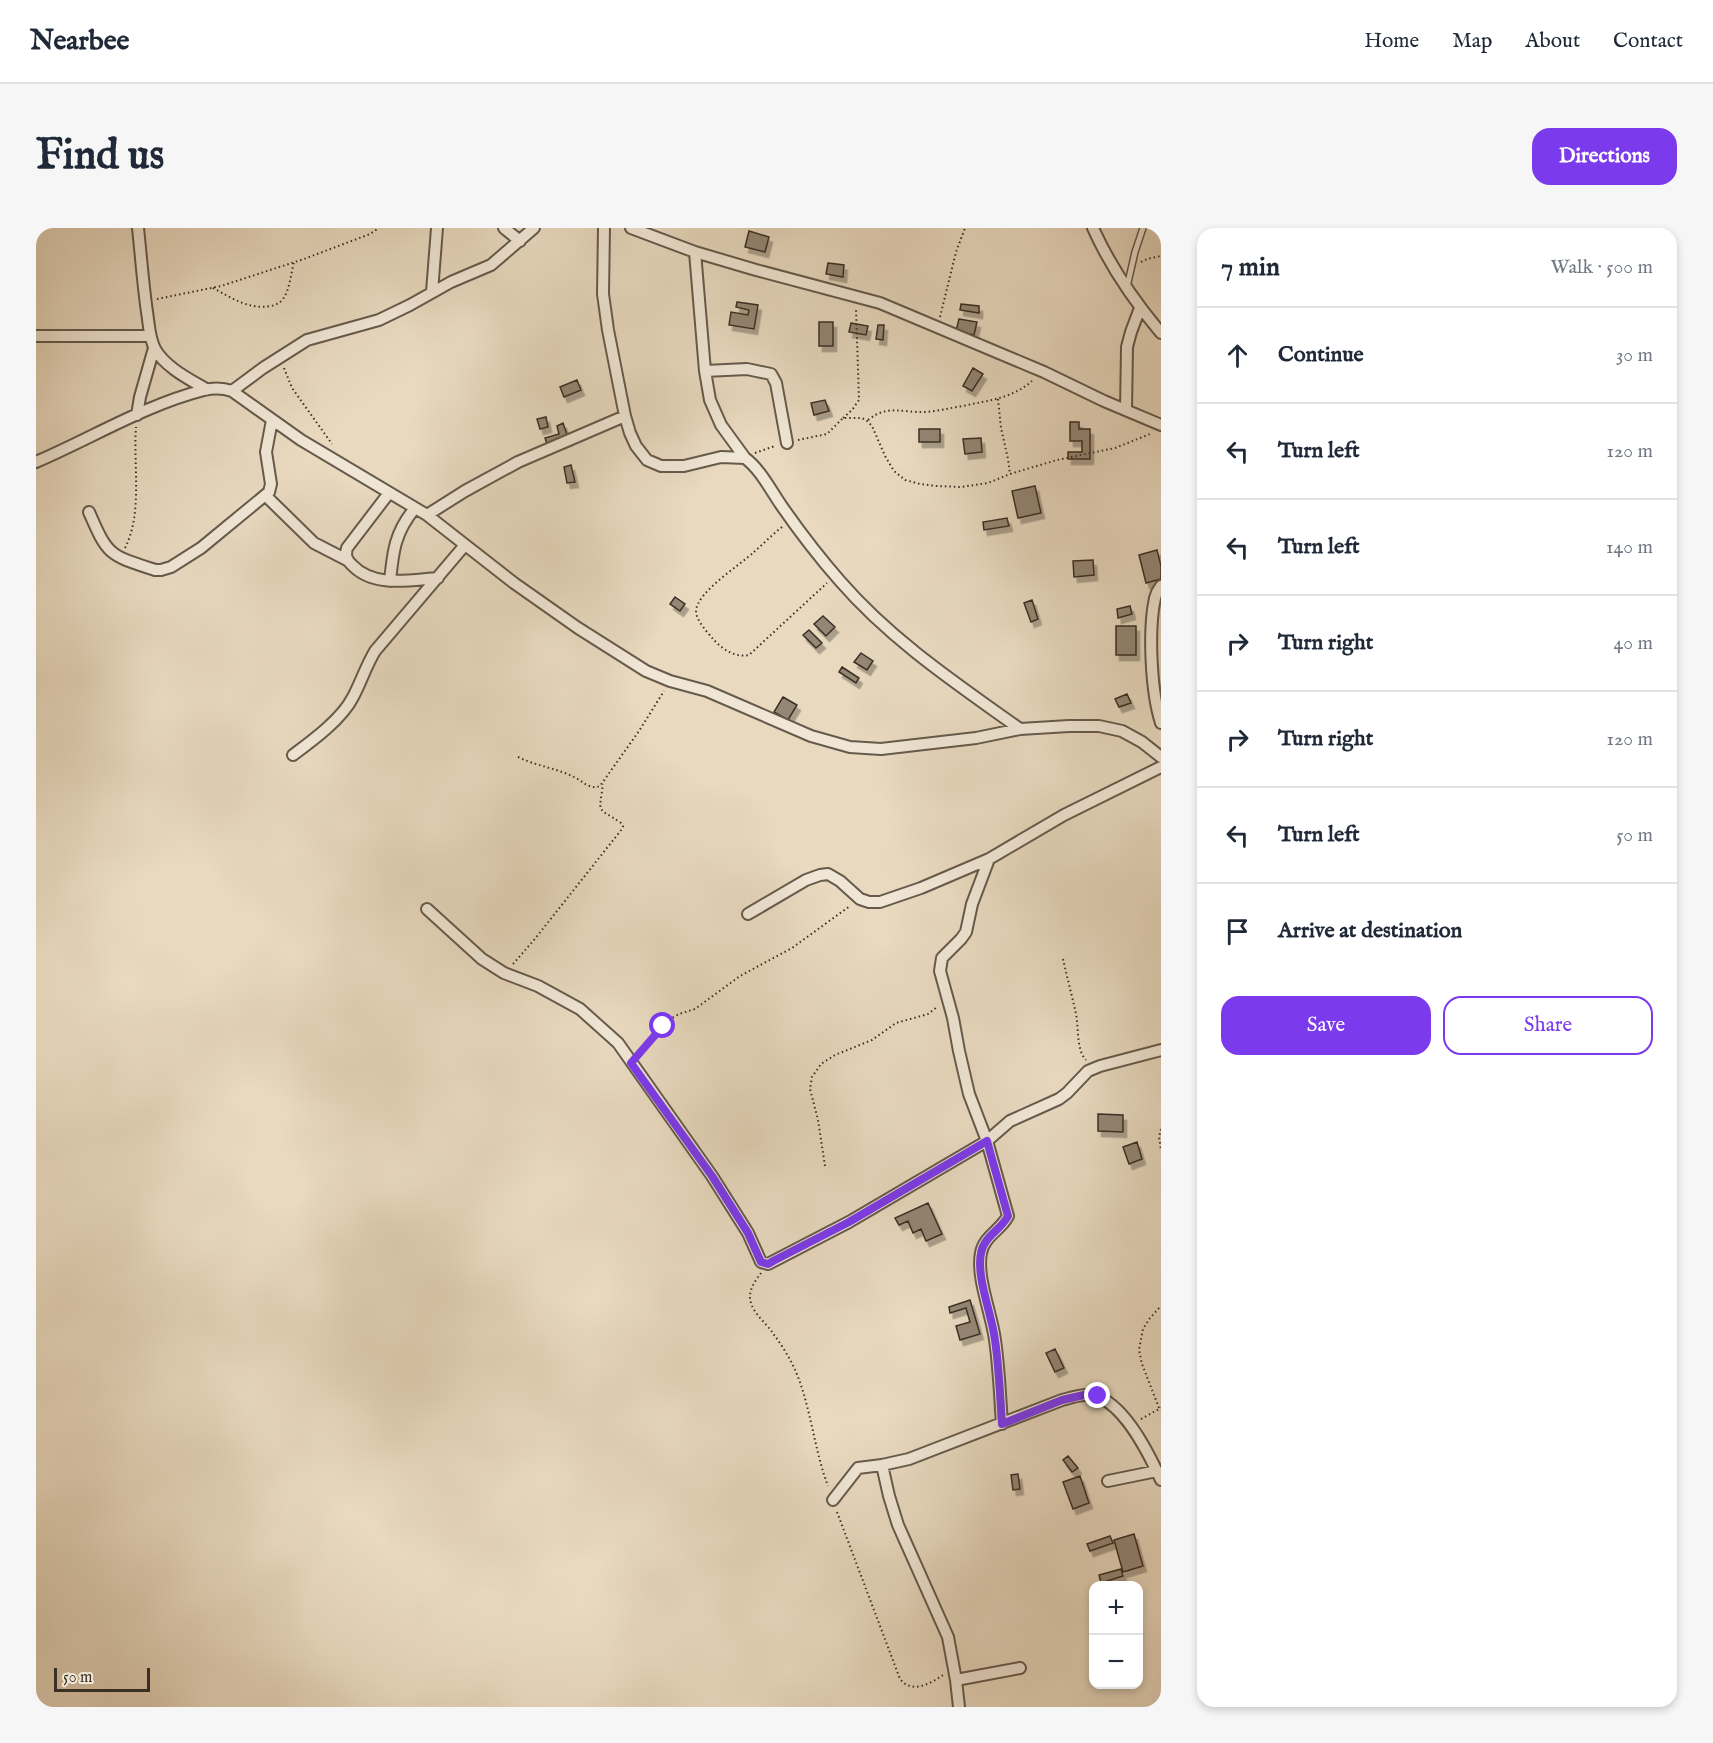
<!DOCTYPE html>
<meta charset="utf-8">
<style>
:root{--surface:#fff;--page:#f6f6f7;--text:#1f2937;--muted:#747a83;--line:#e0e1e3;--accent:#7c3aed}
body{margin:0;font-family:"IM FELL English",serif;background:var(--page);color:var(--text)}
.controls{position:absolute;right:18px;bottom:18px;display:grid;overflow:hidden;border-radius:12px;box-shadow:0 3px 9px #0003}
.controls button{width:54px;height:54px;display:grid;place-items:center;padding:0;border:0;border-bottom:2px solid var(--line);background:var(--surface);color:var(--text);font:30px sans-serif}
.scale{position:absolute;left:18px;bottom:15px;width:96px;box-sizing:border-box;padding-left:6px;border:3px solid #3a2f25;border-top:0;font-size:16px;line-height:21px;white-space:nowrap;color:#3a2f25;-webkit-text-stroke:4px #f0e6d5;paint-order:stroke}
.stop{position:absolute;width:18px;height:18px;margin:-14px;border:4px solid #7c3aed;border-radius:50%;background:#fff}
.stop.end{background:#7c3aed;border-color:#fff;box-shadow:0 2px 6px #0008}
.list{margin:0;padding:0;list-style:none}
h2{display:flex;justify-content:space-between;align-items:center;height:78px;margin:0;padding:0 24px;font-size:26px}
h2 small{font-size:20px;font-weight:400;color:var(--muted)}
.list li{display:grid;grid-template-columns:39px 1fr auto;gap:18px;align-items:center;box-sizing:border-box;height:96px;padding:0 24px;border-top:2px solid var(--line)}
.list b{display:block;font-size:22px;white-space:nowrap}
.list em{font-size:20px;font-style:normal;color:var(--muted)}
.actions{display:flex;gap:12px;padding:18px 24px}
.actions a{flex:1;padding:14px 0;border:2px solid var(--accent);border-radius:18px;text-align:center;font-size:21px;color:var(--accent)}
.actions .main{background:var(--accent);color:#fff}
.icon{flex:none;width:33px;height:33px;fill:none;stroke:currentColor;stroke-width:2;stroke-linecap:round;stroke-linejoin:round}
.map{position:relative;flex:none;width:1125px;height:1479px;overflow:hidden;border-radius:18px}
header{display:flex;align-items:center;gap:36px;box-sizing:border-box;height:84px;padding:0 30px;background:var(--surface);border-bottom:2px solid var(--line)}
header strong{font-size:28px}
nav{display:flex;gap:33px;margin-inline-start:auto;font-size:21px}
.intro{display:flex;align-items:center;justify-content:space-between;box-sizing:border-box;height:144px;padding:0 36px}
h1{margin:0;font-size:42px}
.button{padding:15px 27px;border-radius:18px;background:var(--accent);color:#fff;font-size:21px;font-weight:700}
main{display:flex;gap:36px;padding:0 36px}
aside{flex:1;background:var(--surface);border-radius:18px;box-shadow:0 3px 9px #0003}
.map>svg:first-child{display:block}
.building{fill:#948775;stroke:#3a2f25;stroke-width:1.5;filter:url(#shadow)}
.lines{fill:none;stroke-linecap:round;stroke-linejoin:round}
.lane-casing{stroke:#665a4c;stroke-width:8}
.street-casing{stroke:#665a4c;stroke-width:14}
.path{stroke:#3a2f25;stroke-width:2;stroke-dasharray:1.5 3;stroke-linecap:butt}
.lane{stroke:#f0e6d5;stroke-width:5}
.street{stroke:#f0e6d5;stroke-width:10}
.route{stroke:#7c3aed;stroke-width:8}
</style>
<header>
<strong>Nearbee</strong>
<nav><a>Home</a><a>Map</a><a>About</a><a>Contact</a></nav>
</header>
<div class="intro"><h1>Find us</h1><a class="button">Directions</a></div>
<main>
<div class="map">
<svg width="1125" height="1479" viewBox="0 0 1125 1479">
<defs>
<filter id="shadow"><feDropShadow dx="3.5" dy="5.5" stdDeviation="0" flood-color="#0004"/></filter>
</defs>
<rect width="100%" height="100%" fill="#e8d9bf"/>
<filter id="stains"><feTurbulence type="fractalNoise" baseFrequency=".00333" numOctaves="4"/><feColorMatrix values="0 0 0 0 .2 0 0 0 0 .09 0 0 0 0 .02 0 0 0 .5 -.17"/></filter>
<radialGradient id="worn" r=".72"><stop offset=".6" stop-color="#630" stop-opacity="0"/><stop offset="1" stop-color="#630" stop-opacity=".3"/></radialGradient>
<!-- building -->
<path class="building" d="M713,3l20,6 -4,15 -20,-5z
M792,35l16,2 -1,12 -17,-3z
M701,74l21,3 -4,24 -25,-4 2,-13 17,3 1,-5 -13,-3z
M925,76l18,2v7l-19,-3z
M923,91l18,3 -3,13 -18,-4z
M783,94h14v24h-14z
M815,95l17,3 -2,9 -17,-3z
M842,97h6l-1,15 -7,-1z
M937,140l10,6 -11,17 -9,-5z
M541,152l4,10 -17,7 -4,-10z
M789,172l4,11 -15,4 -3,-12z
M510,189l2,10 -8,2 -3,-10z
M1034,194h9v7h11v30h-22v-7h14v-11h-12z
M527,195l6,17 -21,7 -3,-9 14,-4 -2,-8z
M883,201h21v13h-21z
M945,210l1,14 -17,2 -2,-15z
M535,237l4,17 -8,1 -3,-16z
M999,258l6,27 -23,5 -6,-27z
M971,290l2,8 -25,4 -1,-8z
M1121,322l4,16v13l-15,4 -7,-28z
M1057,332l1,15 -20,2 -1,-16z
M639,369l10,7 -5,7 -10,-7z
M996,372l6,19 -7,3 -7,-19z
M1094,378l2,8 -14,4 -1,-9z
M787,388l12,11 -9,9 -12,-12z
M1080,398h20v29h-20z
M773,402l13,13 -6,5 -13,-13z
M825,425l12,8 -6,9 -13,-8z
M806,439l17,11 -3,5 -17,-11z
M1091,466l4,9 -12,4 -4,-8z
M747,469l14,8 -9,15 -14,-8z
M1062,886l25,1v17l-25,-1z
M1101,914l5,17 -13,5 -6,-17z
M892,975l14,31 -16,7 -5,-12 -8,4 -5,-12 -9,4 -4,-7z
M934,1072l10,34 -20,6 -4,-14 14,-4 -4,-14 -16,5 -1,-6z
M1019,1121l9,19 -9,4 -9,-19z
M1032,1228l10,12 -6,4 -9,-12z
M982,1246l2,15 -7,1 -2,-15z
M1044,1248l9,27 -16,6 -10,-27z
M1098,1306l9,32 -20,6 -9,-32z
M1074,1308l3,7 -23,8 -3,-7z
M1085,1341l2,7 -22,7 -2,-8z"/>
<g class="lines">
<defs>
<path id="lane" d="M1091,59l8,-35 8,-24"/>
<path id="street" d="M102,0c3,28 5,56 9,84 2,12 2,26 8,37 10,18 34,30 51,40
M468,0l16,13
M568,0l-1,66 5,36 17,86 5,17 6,13 11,14 14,6h23l37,-9 24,1c15,11 25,31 36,47 18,26 37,51 59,76 51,59 117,103 180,148
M595,0l64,24 61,18 124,33 164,69 60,29 57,24
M1057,0c17,38 41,73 68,105
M659,24l10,119 5,29 11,25 24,33
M396,64l5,-64
M0,108h114
M669,143l42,-2 24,5 5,9 11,60
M196,163l31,-23 44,-28 72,-20 31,-15 41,-23 40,-17 43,-37
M1090,182l1,-63 4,-15 9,-24
M101,187l3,-18 14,-49
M0,234c56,-24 109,-57 168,-72 9,-2 19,-2 28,1l69,49 126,75 87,68 64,45 68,43 24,10 37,10 104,45 39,11 31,2 95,-11 44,-9 49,-3h30l23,5 20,11 19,15
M353,265l-42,55c-2,8 -1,11 5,17 22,23 57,15 86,13
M230,268l48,47 33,17
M53,284c19,44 20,43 66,58h6l10,-3 30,-19 68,-56 2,-8 -5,-32 6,-32
M391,287l38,-24 53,-29 107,-46
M354,353c3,-30 5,-49 25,-73
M1125,358c-3,4 -5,8 -6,12 -7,32 -4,94 6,125
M257,527c19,-14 49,-36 60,-58 8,-15 13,-31 22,-46l90,-106
M953,631l-17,45 -6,28 -5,7 -19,19 -2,13 13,47 6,33 10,43 18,47 21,75c-7,14 -24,20 -27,37 -5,24 11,62 14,87 4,27 5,56 7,84
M391,681l55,50 22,14 34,13 42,23 38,34 94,133 36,57 13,29 7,2 81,-42 138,-81 23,-20 49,-22 8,-6 21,-22 12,-5 61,-16
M712,686l58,-34 14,-5 8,-1 12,7 20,18 9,3h11l41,-14 68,-29 75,-44 97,-48
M846,1237l7,31 9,29 50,112 8,43 3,27
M1072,1253l49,-10
M797,1272l25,-32 24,-3 27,-6 153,-59c12,-3 26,-8 37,-3 28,12 50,57 62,83
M920,1452l64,-12"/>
</defs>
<!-- lane casing -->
<use href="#lane" class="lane-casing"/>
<!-- street casing -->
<use href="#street" class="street-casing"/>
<!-- path -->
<path class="path" d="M1105,34l6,-3 14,-3
M177,60c19,10 36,22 58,18 5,-1 9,-3 12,-7 7,-10 8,-26 11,-37
M121,71l64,-13 83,-27 66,-25 9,-6
M904,89l16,-65 9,-24
M248,140l8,20 40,56
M962,171l3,29 7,31 2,15
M807,190l9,-8 7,-10 -3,-92
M832,192c20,-16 34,-7 58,-8 12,-1 24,-4 37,-6 26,-6 48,-7 69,-25
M762,212l29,-6 16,-16h19l5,3 5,5 13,30 9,15 11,9 15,4 16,2 25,1 27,-4 22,-9 47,-14 58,-12 35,-14
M719,225l20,-7
M746,299c-10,8 -19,17 -28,25 -14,13 -57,40 -58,59 0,9 11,21 17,28 9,10 22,19 36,16l78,-72
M89,320c18,-35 8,-83 11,-121
M482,529c18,9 38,11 56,20 9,4 15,13 26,9l39,-55 25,-40
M1027,731c4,18 9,37 13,55 3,15 0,35 10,46
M477,736l21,-24 88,-111 1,-3 -2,-3c-25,-17 -22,-8 -18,-39
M602,825l34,-35 7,-4 16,-5 45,-33 52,-28 58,-42
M1125,901l-2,8 2,13
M789,938l-7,-46 -8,-31 2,-12 9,-13 14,-9 37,-15 24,-17 32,-9 9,-7
M725,1045c-6,8 -14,19 -10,30 3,11 15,20 21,29 9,12 18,26 24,40 15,36 18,77 32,114
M1123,1180l-17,-44 -3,-14 4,-21 7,-11 11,-12
M1105,1191l20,-11
M801,1284l63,167c12,15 30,5 43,-4"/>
<!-- lane -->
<use href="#lane" class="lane"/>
<!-- street -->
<use href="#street" class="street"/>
</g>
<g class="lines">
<!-- route -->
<path class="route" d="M627,798l-32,37 81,113 36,57 13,29 7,2 7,-4 74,-38 138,-81 21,75c-7,14 -24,20 -27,37 -5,24 11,62 14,87 4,27 5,56 7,84l60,-24 22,-5 14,1"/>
</g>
<rect width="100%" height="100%" filter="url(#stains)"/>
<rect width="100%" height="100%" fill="url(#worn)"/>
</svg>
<div class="controls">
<button>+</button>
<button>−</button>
</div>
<div class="scale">50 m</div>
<div class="stop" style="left:627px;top:798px"></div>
<div class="stop end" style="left:1062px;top:1168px"></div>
</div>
<aside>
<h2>7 min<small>Walk · 500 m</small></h2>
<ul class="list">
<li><svg class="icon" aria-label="ahead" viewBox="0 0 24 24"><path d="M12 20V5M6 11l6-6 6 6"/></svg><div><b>Continue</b></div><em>30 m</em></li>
<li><svg class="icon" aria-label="left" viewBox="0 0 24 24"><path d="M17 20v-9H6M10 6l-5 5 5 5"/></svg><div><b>Turn left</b></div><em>120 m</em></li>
<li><svg class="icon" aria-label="left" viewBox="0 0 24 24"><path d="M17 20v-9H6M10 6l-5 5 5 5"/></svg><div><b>Turn left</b></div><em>140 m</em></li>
<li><svg class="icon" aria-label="right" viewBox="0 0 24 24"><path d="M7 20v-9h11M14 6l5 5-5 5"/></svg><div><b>Turn right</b></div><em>40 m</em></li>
<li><svg class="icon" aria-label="right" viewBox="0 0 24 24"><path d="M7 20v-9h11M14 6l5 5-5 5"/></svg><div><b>Turn right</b></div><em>120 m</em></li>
<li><svg class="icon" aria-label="left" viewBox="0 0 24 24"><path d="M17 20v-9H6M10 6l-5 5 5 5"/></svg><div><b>Turn left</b></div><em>50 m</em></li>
<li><svg class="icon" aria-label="arrive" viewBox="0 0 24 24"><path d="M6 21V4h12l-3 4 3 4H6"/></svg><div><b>Arrive at destination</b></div></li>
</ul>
<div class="actions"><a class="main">Save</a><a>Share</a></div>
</aside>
</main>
